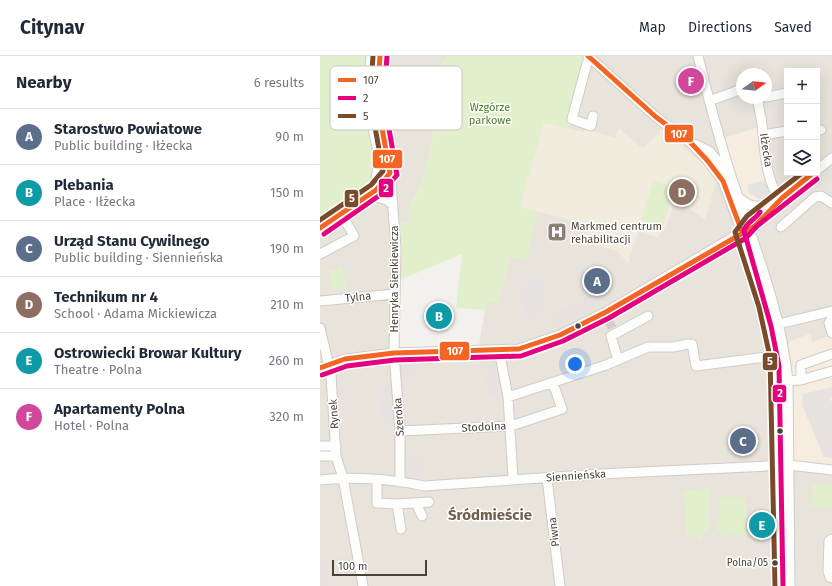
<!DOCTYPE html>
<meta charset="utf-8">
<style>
:root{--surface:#fff;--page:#f6f6f7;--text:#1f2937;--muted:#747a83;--line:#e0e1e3;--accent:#868077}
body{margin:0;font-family:"Fira Sans",sans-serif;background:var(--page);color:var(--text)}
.controls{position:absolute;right:12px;top:12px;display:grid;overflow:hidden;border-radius:0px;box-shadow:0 4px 16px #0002}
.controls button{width:36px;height:36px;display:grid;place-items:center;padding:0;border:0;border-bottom:1px solid var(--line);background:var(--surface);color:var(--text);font:20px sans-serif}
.compass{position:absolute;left:416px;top:12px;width:36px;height:36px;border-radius:50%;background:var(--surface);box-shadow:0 4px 16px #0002;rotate:75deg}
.scale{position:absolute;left:12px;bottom:10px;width:95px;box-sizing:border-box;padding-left:4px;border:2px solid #4c4337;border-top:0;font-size:11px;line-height:14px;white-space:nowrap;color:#4c4337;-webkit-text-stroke:3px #fff;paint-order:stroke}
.you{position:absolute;left:255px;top:308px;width:14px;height:14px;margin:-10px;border:3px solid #fff;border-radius:50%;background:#1a73e8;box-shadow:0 0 0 6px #1a73e833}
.badge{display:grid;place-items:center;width:26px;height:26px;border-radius:50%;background:var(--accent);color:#fff;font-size:13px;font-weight:700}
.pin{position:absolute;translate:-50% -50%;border:2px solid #fff;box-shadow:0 1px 4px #0006}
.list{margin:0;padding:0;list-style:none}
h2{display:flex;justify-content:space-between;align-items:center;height:52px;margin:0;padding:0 16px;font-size:17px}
h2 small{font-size:13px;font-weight:400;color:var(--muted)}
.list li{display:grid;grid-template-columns:26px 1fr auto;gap:12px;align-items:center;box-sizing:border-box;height:56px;padding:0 16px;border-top:1px solid var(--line)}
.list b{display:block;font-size:15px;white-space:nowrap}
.list p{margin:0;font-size:13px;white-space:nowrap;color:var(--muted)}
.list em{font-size:13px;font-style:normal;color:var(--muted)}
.icon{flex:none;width:22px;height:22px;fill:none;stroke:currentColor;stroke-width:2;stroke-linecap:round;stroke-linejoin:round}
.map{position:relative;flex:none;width:512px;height:530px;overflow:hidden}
header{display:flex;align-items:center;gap:24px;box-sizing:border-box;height:56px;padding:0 20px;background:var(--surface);border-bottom:1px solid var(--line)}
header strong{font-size:19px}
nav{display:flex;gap:22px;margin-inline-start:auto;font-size:14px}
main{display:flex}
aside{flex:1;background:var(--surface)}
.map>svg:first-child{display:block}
.residential{fill:#e8e3db;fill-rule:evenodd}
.commercial{fill:#f6ede0}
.education{fill:#f2ecdf}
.green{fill:#e2efcc}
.parking{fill:#e5e2df}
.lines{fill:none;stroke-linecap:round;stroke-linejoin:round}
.minor-tunnel{stroke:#d2cec9;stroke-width:9;stroke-dasharray:9 4.5;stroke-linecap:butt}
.minor-casing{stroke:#d0ccc8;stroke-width:11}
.minor{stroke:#fdfdfc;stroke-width:9}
.bus-1-casing{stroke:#fff;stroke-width:8}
.bus-2-casing{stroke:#fff;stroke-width:8}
.bus-3-casing{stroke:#fff;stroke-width:8}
.bus-1{stroke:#f26522;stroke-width:5}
.bus-2{stroke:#e5007d;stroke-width:5}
.bus-3{stroke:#7a4b2a;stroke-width:5}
.bus-dot{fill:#4c4337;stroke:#fff;stroke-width:1.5}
.labels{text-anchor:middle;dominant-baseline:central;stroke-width:3;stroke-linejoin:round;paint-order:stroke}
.bus-label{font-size:10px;fill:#4c4337;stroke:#fff;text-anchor:end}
.park-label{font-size:11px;fill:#497f22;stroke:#fff}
.street-label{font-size:11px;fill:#4c4337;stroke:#fff}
.poi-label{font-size:11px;fill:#4c4337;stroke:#fff;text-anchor:start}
.district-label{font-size:15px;font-weight:bold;fill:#70614d;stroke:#fff}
.key{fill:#fff;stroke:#c9c7c3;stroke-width:1}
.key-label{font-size:11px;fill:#4c4337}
.line-badge{stroke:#fff;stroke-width:1.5}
.badge-label{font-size:11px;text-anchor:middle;font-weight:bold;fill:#fff}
</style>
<header>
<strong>Citynav</strong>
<nav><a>Map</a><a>Directions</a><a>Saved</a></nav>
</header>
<main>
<aside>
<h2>Nearby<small>6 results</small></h2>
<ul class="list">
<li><span class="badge" style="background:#5c6f8a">A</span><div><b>Starostwo Powiatowe</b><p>Public building · Iłżecka</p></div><em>90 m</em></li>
<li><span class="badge" style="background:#0f9aa8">B</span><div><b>Plebania</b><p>Place · Iłżecka</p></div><em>150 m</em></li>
<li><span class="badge" style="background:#5c6f8a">C</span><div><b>Urząd Stanu Cywilnego</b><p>Public building · Siennieńska</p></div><em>190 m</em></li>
<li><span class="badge" style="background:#8d6e63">D</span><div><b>Technikum nr 4</b><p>School · Adama Mickiewicza</p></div><em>210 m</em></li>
<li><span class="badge" style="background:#0f9aa8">E</span><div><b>Ostrowiecki Browar Kultury</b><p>Theatre · Polna</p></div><em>260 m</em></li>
<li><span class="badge" style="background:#d1479c">F</span><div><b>Apartamenty Polna</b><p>Hotel · Polna</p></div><em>320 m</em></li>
</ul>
</aside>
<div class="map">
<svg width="512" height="530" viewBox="0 0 512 530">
<rect width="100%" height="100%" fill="#f3f1ee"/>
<!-- residential -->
<path class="residential" d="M60,0h68l-5,5 -11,81 -9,38 -13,25 -1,17 -14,1 -1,130 84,-2 7,-41 3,-10 11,3 11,-46 17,3 3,-19 -10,-34 68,-151h244v530h-512v-358l49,-33 23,9 -13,-91zM467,15h30v102h-30zM422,18h24v24h-24z"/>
<!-- commercial -->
<path class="commercial" d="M442,70l1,14 17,59 -18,7 -17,-3 -23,-57 5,-9z
M490,278l2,8 20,-7v135l-43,-5 -4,-110 5,-14z"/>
<!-- education -->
<path class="education" d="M224,67l40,9 2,-4 29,10 4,-10 24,21 19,-20 47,40 7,13 -11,38 -26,-19 -4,1 -10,27 -7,8 -20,-5 -10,31 -11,-12 -33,-8 3,-19 -67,-17z"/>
<!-- green -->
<path class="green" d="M0,0h51l8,104 -8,28 -51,40z
M128,0h140l2,2 -22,70 -24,-5 -24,84 18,5 -11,48 -17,-3 -11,46 -11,-3 -3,10 -29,-2 6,-54 -62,26 -5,-57 14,-1 1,-17 13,-25 9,-38 11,-81z
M333,125l21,6 -12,41 -21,-6z
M22,211l5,20 -14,4 -5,-20z
M493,428l19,1v23l-21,-2z
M390,431v41l-11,13 -1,-5 -12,1 -2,-47 21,-1z
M396,441h25l4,2 1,4 1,32h-21l-1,5 -9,-13 -2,-6 6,-1v-21h-5z"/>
<!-- parking -->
<path class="parking" d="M451,123l4,13 -13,8 -13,-7 -2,-8z
M204,220l23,5 -7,41 -17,-4 2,-14 -6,-1z
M279,235l5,11 -50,26 -3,-13z
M96,301h4l1,17 -20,2 -1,-15 16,-1z
M175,303l6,26 -2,10 -11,2 -7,-36z
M76,326l4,40 -19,1 -2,-40z
M512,331v10l-2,1 2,5v55l-8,-1 -22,-52 1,-11z
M86,402h19v20h-19z
M31,499l3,19 -8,1 -1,-3 -9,1 -3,-15z
M6,501l4,19 -5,1 1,8 7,-1v2h-13v-28z"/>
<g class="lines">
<!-- minor-tunnel -->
<path class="minor-tunnel" d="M288,264l6,11"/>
<defs>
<path id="minor" d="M51,0c-6,50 4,85 16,132
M60,0l-3,44 13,70 6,78 -2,105 6,78v51
M268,0l68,61 34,25 17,18 16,21 19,51 24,73 11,51 5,230
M378,0c10,41 21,83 34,123 22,66 49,132 56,202l2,205
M270,2l-3,5 -15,56 19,7 2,-10
M446,41l21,-4
M437,42c2,9 4,18 5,27 3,24 3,55 18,74
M389,45l33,-12
M497,73l4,1
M443,79l24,-4
M370,86l19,9 19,22
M497,114l15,-12
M49,139l7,-15 2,-16
M49,139l18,5 6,5
M419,142c13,10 18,10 33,5
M461,171l34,-30 6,-1 11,7
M0,172l56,-38 11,-13
M426,172l67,-55
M0,198l34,-18 -13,-23
M0,245l75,-7
M512,262l-3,5 3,10
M458,268l54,-13
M0,272l11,47 5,81 7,22 20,108
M372,288l4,22 86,-11
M179,294l9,47 5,82
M298,304l-7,-24 37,-20
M0,312l25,-9 49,-6 125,-4 20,-7 21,-7 46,-23 136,-80c18,-5 27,-19 38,-33
M481,324v-15l31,-11
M463,325l18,-1 31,-9
M188,341l98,-32 42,-18h25l15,-3
M80,375l111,-5 51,-17 -9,-26
M0,390h16
M0,400h16
M227,422l13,108
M0,424c32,-4 72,-1 104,6l176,-12 189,-9 43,5
M57,424v23l20,1 32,-2
M96,447l6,13
M77,448l4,25
M512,483l-3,2 -1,30 2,6 2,1"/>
</defs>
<!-- minor casing -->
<use href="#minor" class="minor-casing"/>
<!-- minor -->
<use href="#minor" class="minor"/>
<defs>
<path id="bus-1" d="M268,0l68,61 34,25 17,18 16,21 19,51
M0,172l56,-38 14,-17 -13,-73 3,-44
M0,312l25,-9 49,-6 125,-4 41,-14 46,-23 149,-86 27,-28 31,-25"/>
<path id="bus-2" d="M440,156c-4,7 -15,11 -16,19l27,95 8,40 4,220
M4,178l56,-39 17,-20 -13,-75 3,-44
M2,319l25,-9 48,-6 126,-4 42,-15 46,-23 137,-80 11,-12 60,-47"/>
<path id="bus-3" d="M0,164l51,-35 12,-14 -13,-71 3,-44
M455,530l-5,-229 -11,-50 -24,-75 12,-16 55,-43"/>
</defs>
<!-- bus-1 casing -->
<use href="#bus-1" class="bus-1-casing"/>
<!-- bus-2 casing -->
<use href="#bus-2" class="bus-2-casing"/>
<!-- bus-3 casing -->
<use href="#bus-3" class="bus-3-casing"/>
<!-- bus-1 -->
<use href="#bus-1" class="bus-1"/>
<!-- bus-2 -->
<use href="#bus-2" class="bus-2"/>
<!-- bus-3 -->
<use href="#bus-3" class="bus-3"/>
</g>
<!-- icons -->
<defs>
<symbol id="hospital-square" viewBox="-11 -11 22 22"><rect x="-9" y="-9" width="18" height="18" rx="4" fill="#868077" stroke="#fff"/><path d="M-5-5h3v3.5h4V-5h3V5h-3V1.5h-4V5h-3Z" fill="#fff"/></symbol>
</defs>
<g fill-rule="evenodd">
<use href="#hospital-square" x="226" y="165" width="22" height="22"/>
</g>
<!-- markers -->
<g class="bus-dot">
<circle cx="258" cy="270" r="3.5"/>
<circle cx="460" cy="375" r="3.5"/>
<circle cx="455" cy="507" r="3.5"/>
</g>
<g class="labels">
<!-- bus labels -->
<g class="bus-label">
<text x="448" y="507">Polna/05</text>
</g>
<!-- park labels -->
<g class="park-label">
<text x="170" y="51">Wzgórze<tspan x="170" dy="13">parkowe</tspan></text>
</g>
<!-- street labels -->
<g class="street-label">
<text transform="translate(446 94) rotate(81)">Iłżecka</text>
<text transform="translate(74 223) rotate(-90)">Henryka Sienkiewicza</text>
<text transform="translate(38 241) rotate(-5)">Tylna</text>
<text transform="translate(14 358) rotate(-93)">Rynek</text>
<text transform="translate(79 361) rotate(-94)">Szeroka</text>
<text transform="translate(164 371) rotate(-3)">Stodolna</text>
<text transform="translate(256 420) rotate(-4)">Siennieńska</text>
<text transform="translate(234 476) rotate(-97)">Piwna</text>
</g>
<!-- poi labels -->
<g class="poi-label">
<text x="251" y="170">Markmed centrum<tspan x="251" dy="13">rehabilitacji</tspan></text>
</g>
<!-- district labels -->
<g class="district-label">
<text x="170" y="459">Śródmieście</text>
</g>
</g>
<!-- legend -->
<rect x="10" y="10" width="132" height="64" rx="6" class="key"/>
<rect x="18" y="22" width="18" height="4" fill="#f26522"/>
<rect x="18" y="40" width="18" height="4" fill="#e5007d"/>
<rect x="18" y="58" width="18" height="4" fill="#7a4b2a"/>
<g class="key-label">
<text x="43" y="28">107</text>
<text x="43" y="46">2</text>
<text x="43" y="64">5</text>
</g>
<g class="line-badge">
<rect x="344" y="68" width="30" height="19" rx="4" fill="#f26522"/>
<rect x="52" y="93" width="31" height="20" rx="4" fill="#f26522"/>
<rect x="58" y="122" width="16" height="20" rx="4" fill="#e5007d"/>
<rect x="24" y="133" width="15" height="19" rx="4" fill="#7a4b2a"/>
<rect x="119" y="285" width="31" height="20" rx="4" fill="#f26522"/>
<rect x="442" y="296" width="16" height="19" rx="4" fill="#7a4b2a"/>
<rect x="452" y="328" width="15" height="19" rx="4" fill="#e5007d"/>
</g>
<g class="badge-label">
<text x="359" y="82">107</text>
<text x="67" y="107">107</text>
<text x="66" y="136">2</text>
<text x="32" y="146">5</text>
<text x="135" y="299">107</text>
<text x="450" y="309">5</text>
<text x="460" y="341">2</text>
</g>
</svg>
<div class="controls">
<button>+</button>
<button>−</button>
<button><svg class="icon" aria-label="layers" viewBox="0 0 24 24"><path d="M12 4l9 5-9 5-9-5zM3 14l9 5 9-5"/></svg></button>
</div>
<svg class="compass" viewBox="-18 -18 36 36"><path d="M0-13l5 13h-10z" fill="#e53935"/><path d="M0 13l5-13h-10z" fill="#747a83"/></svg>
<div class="scale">100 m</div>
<div class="you"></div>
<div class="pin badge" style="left:277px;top:225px;background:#5c6f8a">A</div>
<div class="pin badge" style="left:119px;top:260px;background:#0f9aa8">B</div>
<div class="pin badge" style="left:423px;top:385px;background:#5c6f8a">C</div>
<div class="pin badge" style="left:362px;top:136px;background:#8d6e63">D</div>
<div class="pin badge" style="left:442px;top:469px;background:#0f9aa8">E</div>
<div class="pin badge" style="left:371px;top:25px;background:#d1479c">F</div>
</div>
</main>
